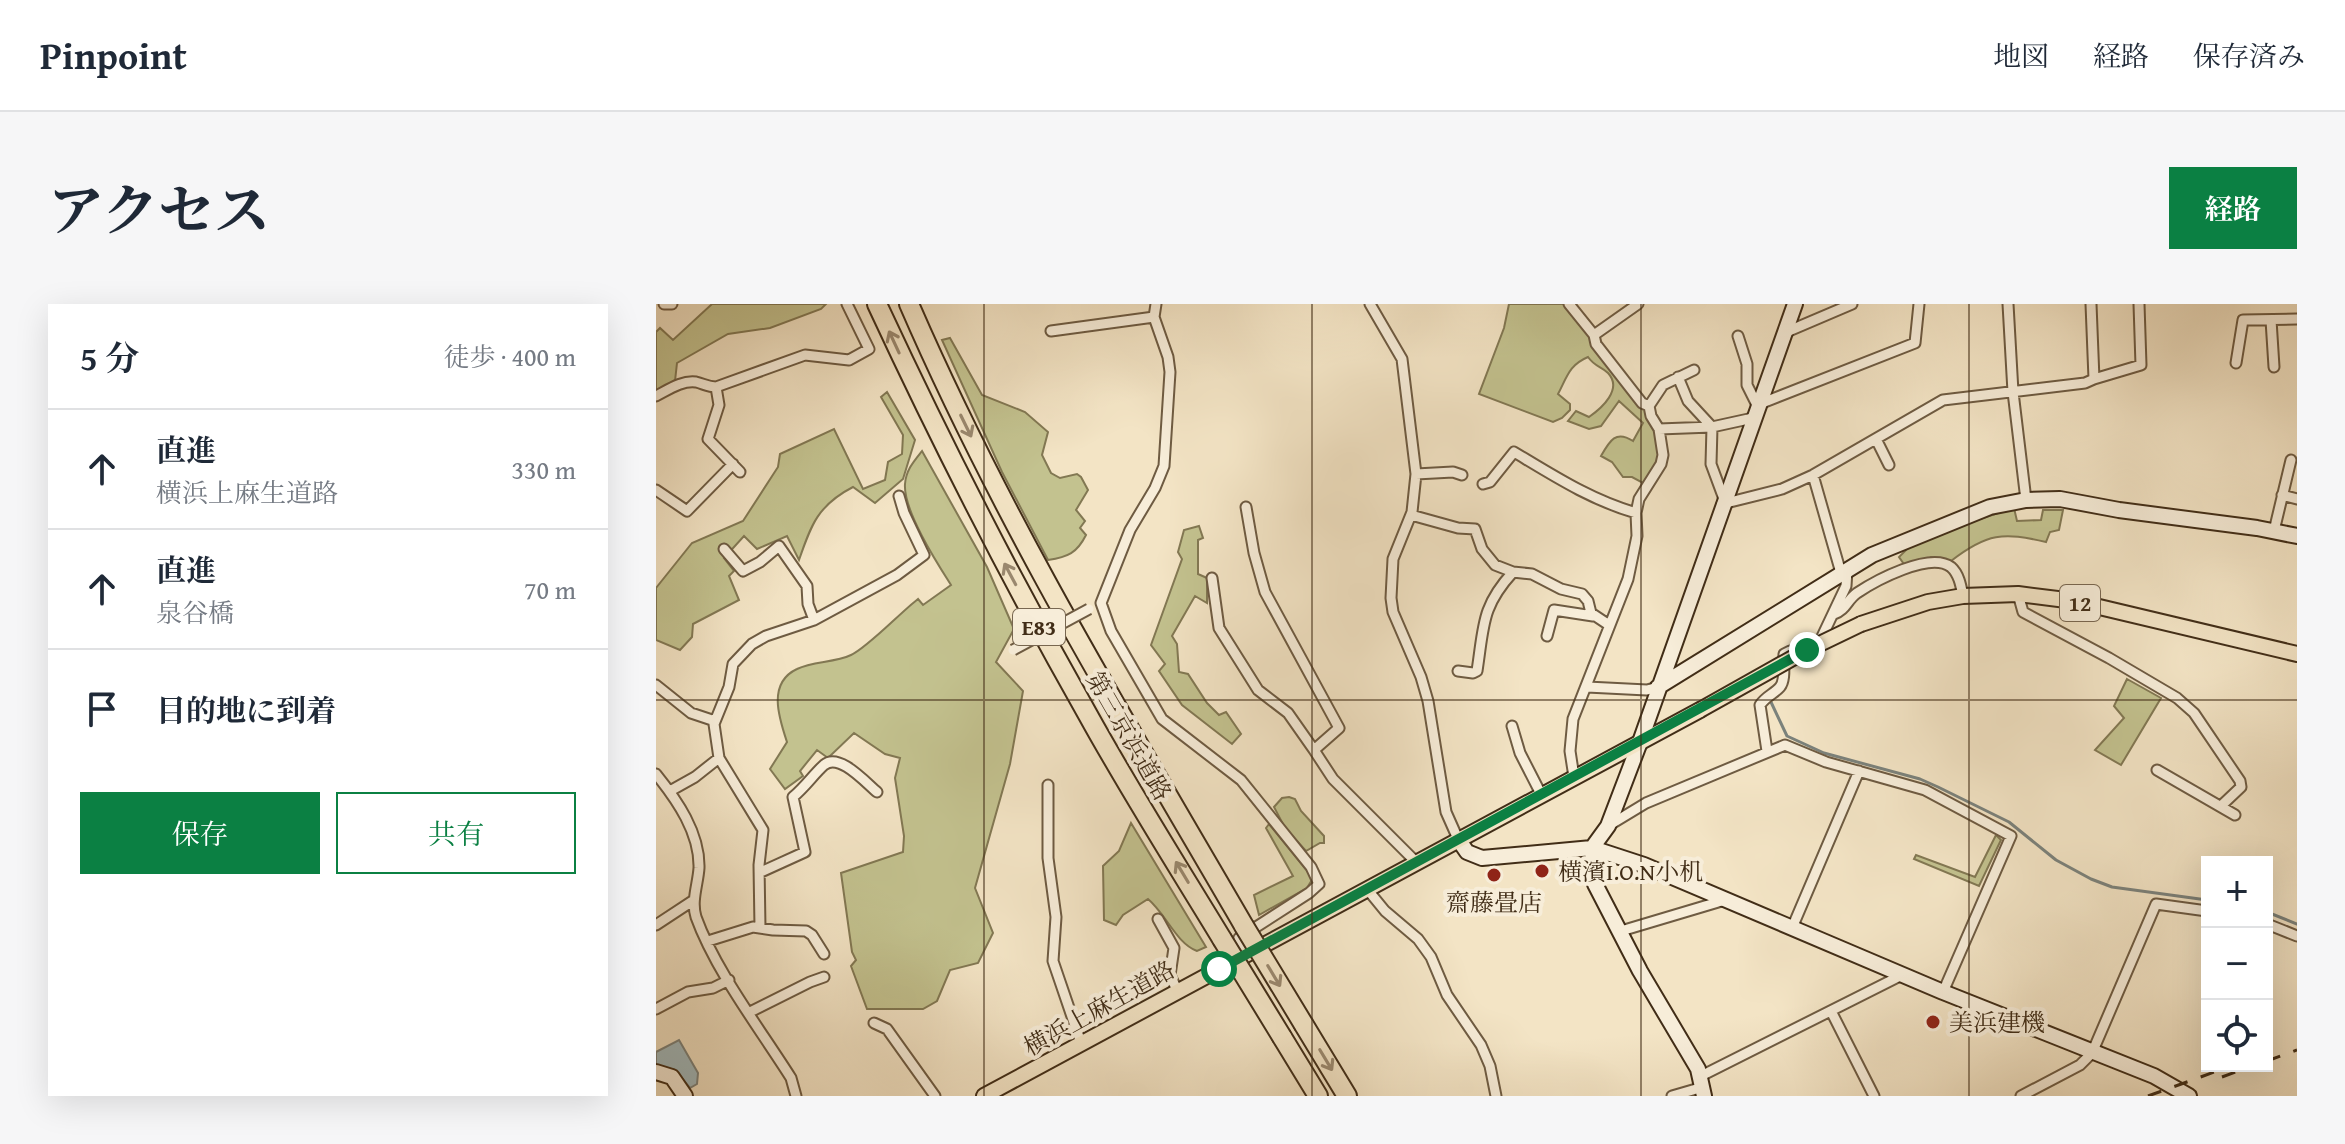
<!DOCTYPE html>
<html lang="ja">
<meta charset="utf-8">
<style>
:root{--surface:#fff;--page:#f6f6f7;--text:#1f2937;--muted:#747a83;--line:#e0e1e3;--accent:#0b8043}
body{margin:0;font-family:"Gentium Book Plus","Noto Serif JP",serif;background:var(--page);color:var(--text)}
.controls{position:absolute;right:24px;bottom:24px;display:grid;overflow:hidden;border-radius:0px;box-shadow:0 8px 32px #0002}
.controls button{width:72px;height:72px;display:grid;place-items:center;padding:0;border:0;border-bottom:2px solid var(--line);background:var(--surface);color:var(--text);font:40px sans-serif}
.stop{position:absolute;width:24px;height:24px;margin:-18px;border:6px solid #0b8043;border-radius:50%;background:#fff}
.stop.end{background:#0b8043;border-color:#fff;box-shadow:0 2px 8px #0008}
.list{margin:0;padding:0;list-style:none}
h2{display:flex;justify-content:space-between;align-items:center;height:104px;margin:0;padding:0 32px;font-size:34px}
h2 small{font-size:26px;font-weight:400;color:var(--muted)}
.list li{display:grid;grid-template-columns:52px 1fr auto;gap:24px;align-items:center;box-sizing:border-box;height:120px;padding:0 32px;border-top:2px solid var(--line)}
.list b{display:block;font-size:30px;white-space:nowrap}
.list p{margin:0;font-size:26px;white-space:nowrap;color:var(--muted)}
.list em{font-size:26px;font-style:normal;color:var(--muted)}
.actions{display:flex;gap:16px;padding:24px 32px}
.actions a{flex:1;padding:18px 0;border:2px solid var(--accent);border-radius:0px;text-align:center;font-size:28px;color:var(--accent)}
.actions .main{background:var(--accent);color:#fff}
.icon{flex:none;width:44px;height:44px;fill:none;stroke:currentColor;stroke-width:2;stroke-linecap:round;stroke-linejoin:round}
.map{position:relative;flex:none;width:1641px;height:792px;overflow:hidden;border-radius:0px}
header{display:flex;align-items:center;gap:48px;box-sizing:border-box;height:112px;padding:0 40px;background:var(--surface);border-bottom:2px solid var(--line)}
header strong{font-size:38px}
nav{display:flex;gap:44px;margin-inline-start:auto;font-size:28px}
.intro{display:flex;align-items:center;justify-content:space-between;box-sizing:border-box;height:192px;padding:0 48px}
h1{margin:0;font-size:56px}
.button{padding:20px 36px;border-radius:0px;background:var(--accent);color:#fff;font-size:28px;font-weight:700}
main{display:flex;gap:48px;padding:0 48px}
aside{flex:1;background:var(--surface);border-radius:0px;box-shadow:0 8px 32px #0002}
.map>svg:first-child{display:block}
.green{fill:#c3c28f;stroke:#827853;stroke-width:2}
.water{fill:#a1bbc0;stroke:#7b827c;stroke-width:2}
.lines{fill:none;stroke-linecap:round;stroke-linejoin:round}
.stream{stroke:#7b827c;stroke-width:3}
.street-casing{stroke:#6e5b42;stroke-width:13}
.secondary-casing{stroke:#412d17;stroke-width:18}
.primary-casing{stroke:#412d17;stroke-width:18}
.highway-casing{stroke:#412d17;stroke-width:22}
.street{stroke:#f7edd9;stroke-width:9}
.secondary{stroke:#f7edd9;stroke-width:14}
.primary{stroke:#f3e4c5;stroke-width:14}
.highway{stroke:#f3e4c5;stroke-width:18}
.rail{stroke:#412d17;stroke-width:3;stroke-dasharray:14 14;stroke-linecap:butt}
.street-bridge-casing{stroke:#6e5b42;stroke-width:13;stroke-linecap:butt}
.primary-bridge-casing{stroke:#412d17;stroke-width:18;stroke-linecap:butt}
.highway-bridge-casing{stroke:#412d17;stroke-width:22;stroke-linecap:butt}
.street-bridge{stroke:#f7edd9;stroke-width:9}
.primary-bridge{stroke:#f3e4c5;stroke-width:14}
.highway-bridge{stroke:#f3e4c5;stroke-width:18}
.oneway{stroke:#9a886e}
.route{stroke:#0b8043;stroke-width:10}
.grid{fill:none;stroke:#412d17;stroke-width:2;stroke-opacity:0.55}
.poi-dot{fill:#8f2418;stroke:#f7edd9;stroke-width:3}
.labels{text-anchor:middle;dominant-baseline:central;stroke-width:8;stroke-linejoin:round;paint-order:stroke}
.shield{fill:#f7edd9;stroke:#786751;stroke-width:2}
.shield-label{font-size:22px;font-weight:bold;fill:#412d17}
.street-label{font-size:24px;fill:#412d17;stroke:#f7edd9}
.poi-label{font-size:24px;fill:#412d17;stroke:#f7edd9;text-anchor:start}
</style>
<header>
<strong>Pinpoint</strong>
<nav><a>地図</a><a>経路</a><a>保存済み</a></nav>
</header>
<div class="intro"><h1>アクセス</h1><a class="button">経路</a></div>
<main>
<aside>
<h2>5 分<small>徒歩 · 400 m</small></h2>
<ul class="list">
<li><svg class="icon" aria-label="ahead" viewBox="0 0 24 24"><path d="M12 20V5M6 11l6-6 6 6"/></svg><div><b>直進</b><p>横浜上麻生道路</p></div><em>330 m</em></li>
<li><svg class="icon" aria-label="ahead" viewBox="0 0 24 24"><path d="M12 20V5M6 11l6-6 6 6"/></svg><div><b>直進</b><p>泉谷橋</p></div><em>70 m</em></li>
<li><svg class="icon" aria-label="arrive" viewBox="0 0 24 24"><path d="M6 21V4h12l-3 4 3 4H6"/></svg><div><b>目的地に到着</b></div></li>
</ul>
<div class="actions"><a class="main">保存</a><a>共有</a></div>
</aside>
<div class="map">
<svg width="1641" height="792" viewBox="0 0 1641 792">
<rect width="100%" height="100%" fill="#f3e4c5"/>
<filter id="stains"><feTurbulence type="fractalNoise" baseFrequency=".0025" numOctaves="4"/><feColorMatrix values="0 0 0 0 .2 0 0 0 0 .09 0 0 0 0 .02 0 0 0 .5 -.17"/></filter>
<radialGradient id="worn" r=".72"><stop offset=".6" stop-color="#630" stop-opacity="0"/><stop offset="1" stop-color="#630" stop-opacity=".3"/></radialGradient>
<!-- green -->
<path class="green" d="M56,0h114l-5,5 -51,19 -42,6 -51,29 -2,18 -19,11v-60l4,-4 13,12z
M853,0h57c27,35 97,109 93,152 -1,11 -10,19 -16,27l-11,-6h-9l-11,-15 -11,-6c9,-16 15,-26 32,-15l10,-18 -24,-22 -18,25 -12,3 -21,-8 8,-10 13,6c13,-9 34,-28 19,-44 -7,-7 -13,-6 -20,-16 -19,8 -21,20 -30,37l12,10v6l-8,8 -9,4 -74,-28 25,-66z
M294,34l32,57 43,17 23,20 -6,23 9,18 9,5 17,-4 4,3 7,13 -12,20 9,11 -5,7 6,7c-9,18 -18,22 -38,25l-46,-88 -60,-132z
M231,88l28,48 -12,39 -28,24 -22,-16c-35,18 -42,38 -54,73l-12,-24 -30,13 -13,-13 -20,22 10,13 -5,5 10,24 -46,24 -1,13 -12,13 -24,-10v-52l36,-45 51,-22 35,-54 2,-13 54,-25 29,60 22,-9 3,-18 14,-8 1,-19 -22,-38z
M266,147l65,116 27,62 -18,33 27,29 -13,73 -35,124 18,45 -15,30 -28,7 -13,31 -14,8h-56l-16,-43 5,-6 -4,-8 -11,-79 62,-21 1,-16 -9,-58 5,-20 -15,-4 -31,-21 -26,25 -11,-8 -17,21 3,5 -18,13 -15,-20 17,-27c-8,-24 -20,-59 10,-73 16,-8 37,-6 54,-14 16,-7 50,-43 67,-56l5,6 28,-20c-14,-22 -48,-75 -46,-101 1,-14 9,-23 17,-33z
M1358,204l3,13 24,-1 2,-10h20l-4,20 -9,2 -4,10c-43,-10 -59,-9 -95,19l-20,-4 -12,8 -13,2 -7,-10 10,-10 49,-21z
M543,222l4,12 -5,2v34l9,4v25l-12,-7 -23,40 5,8 2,28 9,2 19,29 12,12 7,-3 15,22 -9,10 -50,-39 -23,-34 6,-7 -14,-19 31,-86 -4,-7 6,-22z
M1471,375l34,19 -40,67 -26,-15 29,-32 -10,-12z
M633,493l6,2 6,12 23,25v7h-4l-14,8 -21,-23 -11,-21 8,-9z
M475,519l75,124 -9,4c-21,-8 -31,-37 -49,-52l-25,16 -7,10 -12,-5 -1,-54 16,-15z
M613,520l44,54 -6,10 -48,27 -5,-20 39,-19 -27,-48z
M1340,531l5,5 -22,46 -65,-27 2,-4 59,22z"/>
<!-- water -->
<path class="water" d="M23,736l19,33 -1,11 -7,4 -15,-18 -19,-5v-13z"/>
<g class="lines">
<!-- stream -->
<path class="stream" d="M1114,396l17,36 37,17 96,26 18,8 71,35 47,38 35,19 21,8 95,13
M1611,608l30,12"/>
<defs>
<path id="street" d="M8,0h8
M500,0l-2,13 14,40 2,15 -6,94 -9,22 -25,42 -29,73 10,28 51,88 79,61 70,87 8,17 -10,9 -70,45 9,15
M714,0l32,55 14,115 -4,38 -19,47 -2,39 2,14 28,65 7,24 18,111 12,27
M913,0l25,31 44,-31
M1352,0l5,88 13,108
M1615,16l3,47
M395,27l103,-14
M1128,29l68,-29
M938,31l2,9 46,59 7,3
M1082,32l9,28v21l10,20 158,-62 4,-39
M1580,59l7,-43 54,-1
M1038,66l-31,15 -14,21 2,10 8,13 53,-2 41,-9
M1022,73l10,24 24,26 -1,37 13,35
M1438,75l47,-14 -2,-61
M60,83l3,18 -11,34 32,33
M0,92c12,-6 26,-16 40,-14 8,2 12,5 20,5l89,-32 44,5 20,-11 -22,-45
M1220,135l13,26
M760,170l37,-2 9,3
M1157,171l28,98
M827,180l7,-2 24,-30c40,24 77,48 122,61
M0,186l31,21 46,-47
M1626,191l15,4
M1066,200l60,-15 31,-14 130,-75 142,-17 9,-4 -3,-75
M590,203l8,46 11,39 74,136 -25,22 19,29 83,83
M755,211l47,13 17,1 7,20 13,16 18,7 19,2 29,15 21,5 6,7 3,12 18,12
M1618,227l17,-71
M68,245l19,22 17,-9 19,-16 28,40 1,18 6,16
M556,274l7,50 39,62 30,23 26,37
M1362,290l5,18 86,46 68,40 17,15 46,68 1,6 -19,18
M1178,310c12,-4 13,-14 23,-21 18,-12 73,-42 94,-26 8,7 10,19 12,29
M891,332l7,-26 39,6
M1163,339l27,-57 1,-16
M802,367l15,2 4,-2c7,-45 4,-64 36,-99
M0,381l35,28 24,8
M931,383l60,3 11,-3
M856,422l8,27 21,41
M1111,447l-7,-46c6,-9 14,-11 20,-18 6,-7 3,-24 4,-33l6,-3 10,3
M63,454l44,72 -4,35 1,63
M1501,466l78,45
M0,470c21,26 44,59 43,94 -1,16 -8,33 -3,49 19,53 64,112 95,161l5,18
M918,473l-4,-26 3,-32 55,-140 9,-43 -1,-23 3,-14 22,-35 2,-9 -4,-26
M392,481v73l8,59 -3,44 28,82
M14,487l25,-14 24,-19 -5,-34 15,-37 4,-23 19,-20 14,-8 48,-16 83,-45 27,-20 -20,-42 -5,-17
M952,522l38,-23 139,-58 41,17 99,28 86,46 -68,156
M105,568l44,-20 -12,-55c13,-11 20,-22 31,-32 15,-13 42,18 53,27
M711,585l18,22 33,28 13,18 16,38 34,50 9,21 6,30
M502,615l16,29 -4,27 7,15
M1611,620l30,12
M0,621l38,-25
M1136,624l67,-157
M965,627l104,-31
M52,637l45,-14 20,3 33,1 6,4 12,19
M0,705l32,-17 25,-4 16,-8
M1175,707l43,85
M94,708l60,-30 14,-5
M218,719l13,6 48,67
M1045,772l201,-101
M1016,792l31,-9
M1365,792l59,-31 12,-12 64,-149 51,7"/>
<path id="secondary" d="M1002,383l214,-132 118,-48 36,-7 34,-1 59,11 138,18 40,8
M802,535l9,13 15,6 110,-10 52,17 299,127 211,84 35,20
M0,768l16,5 13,19
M1048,792l-6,-27 -58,-98 -45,-87 -3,-36 16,-22 32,-84 155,-438"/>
<path id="primary" d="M1205,320l67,-22 35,-6 55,-2 56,7 223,53
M328,792l716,-386"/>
<path id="highway" d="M221,0c65,140 135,277 211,411 42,76 89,150 134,224
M253,0c94,217 217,419 335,622
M648,721l43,71
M626,733l36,59"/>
</defs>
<!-- street casing -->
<use href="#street" class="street-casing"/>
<!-- secondary casing -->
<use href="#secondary" class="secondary-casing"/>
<!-- primary casing -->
<use href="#primary" class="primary-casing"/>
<!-- highway casing -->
<use href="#highway" class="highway-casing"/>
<!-- street -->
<use href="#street" class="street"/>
<!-- secondary -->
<use href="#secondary" class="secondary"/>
<!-- primary -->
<use href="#primary" class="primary"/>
<!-- highway -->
<use href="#highway" class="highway"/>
<!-- rail -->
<path class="rail" d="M1611,757l30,-11
M1566,773l30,-11
M1492,792l83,-30"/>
<defs>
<path id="street-bridge" d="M357,346l76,-41"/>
<path id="primary-bridge" d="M1044,406l107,-60 54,-26"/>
<path id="highway-bridge" d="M588,622l60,99
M566,635l60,98"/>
</defs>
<!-- street-bridge casing -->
<use href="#street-bridge" class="street-bridge-casing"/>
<!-- primary-bridge casing -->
<use href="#primary-bridge" class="primary-bridge-casing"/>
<!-- highway-bridge casing -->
<use href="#highway-bridge" class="highway-bridge-casing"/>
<!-- street-bridge -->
<use href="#street-bridge" class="street-bridge"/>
<!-- primary-bridge -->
<use href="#primary-bridge" class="primary-bridge"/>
<!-- highway-bridge -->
<use href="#highway-bridge" class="highway-bridge"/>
</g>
<!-- one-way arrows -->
<defs><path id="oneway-shaft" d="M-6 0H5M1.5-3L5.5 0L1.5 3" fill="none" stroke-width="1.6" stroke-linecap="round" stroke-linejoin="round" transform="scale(2)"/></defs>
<g class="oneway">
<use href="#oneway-shaft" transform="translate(238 38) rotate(-115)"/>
<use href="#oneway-shaft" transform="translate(310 122) rotate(64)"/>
<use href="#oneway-shaft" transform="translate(354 270) rotate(-118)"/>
<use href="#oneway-shaft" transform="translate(526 568) rotate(-121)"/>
<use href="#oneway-shaft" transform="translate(618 672) rotate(59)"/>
<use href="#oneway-shaft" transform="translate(670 756) rotate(59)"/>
</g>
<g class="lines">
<!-- route -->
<path class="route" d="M563,665l588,-319"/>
</g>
<!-- grid -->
<path class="grid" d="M328,0v792M656,0v792M985,0v792M1313,0v792M0,396h1641"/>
<!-- markers -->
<g class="poi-dot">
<circle cx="886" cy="567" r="8"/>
<circle cx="838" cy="571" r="8"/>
<circle cx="1277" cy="718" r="8"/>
</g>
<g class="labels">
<!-- shield labels -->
<g class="shield">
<rect x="1404" y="281" width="40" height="36" rx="6"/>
<rect x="357" y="305" width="52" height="36" rx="6"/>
</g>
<g class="shield-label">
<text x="1424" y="299">12</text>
<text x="383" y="323">E83</text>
</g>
<!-- street labels -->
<g class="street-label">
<text transform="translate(473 432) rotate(60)">第三京浜道路</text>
<text transform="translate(443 704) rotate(-29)">横浜上麻生道路</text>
</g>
<!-- poi labels -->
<g class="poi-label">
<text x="902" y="567">横濱I.O.N小机</text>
<text x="838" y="598" text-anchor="middle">齋藤畳店</text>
<text x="1293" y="718">美浜建機</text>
</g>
</g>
<rect width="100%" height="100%" filter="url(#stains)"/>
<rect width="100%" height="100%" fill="url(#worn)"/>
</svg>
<div class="controls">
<button>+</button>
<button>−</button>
<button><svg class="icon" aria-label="locate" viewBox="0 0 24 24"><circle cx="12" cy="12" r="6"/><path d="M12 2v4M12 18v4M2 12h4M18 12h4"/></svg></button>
</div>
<div class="stop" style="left:563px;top:665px"></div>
<div class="stop end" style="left:1151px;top:346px"></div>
</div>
</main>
